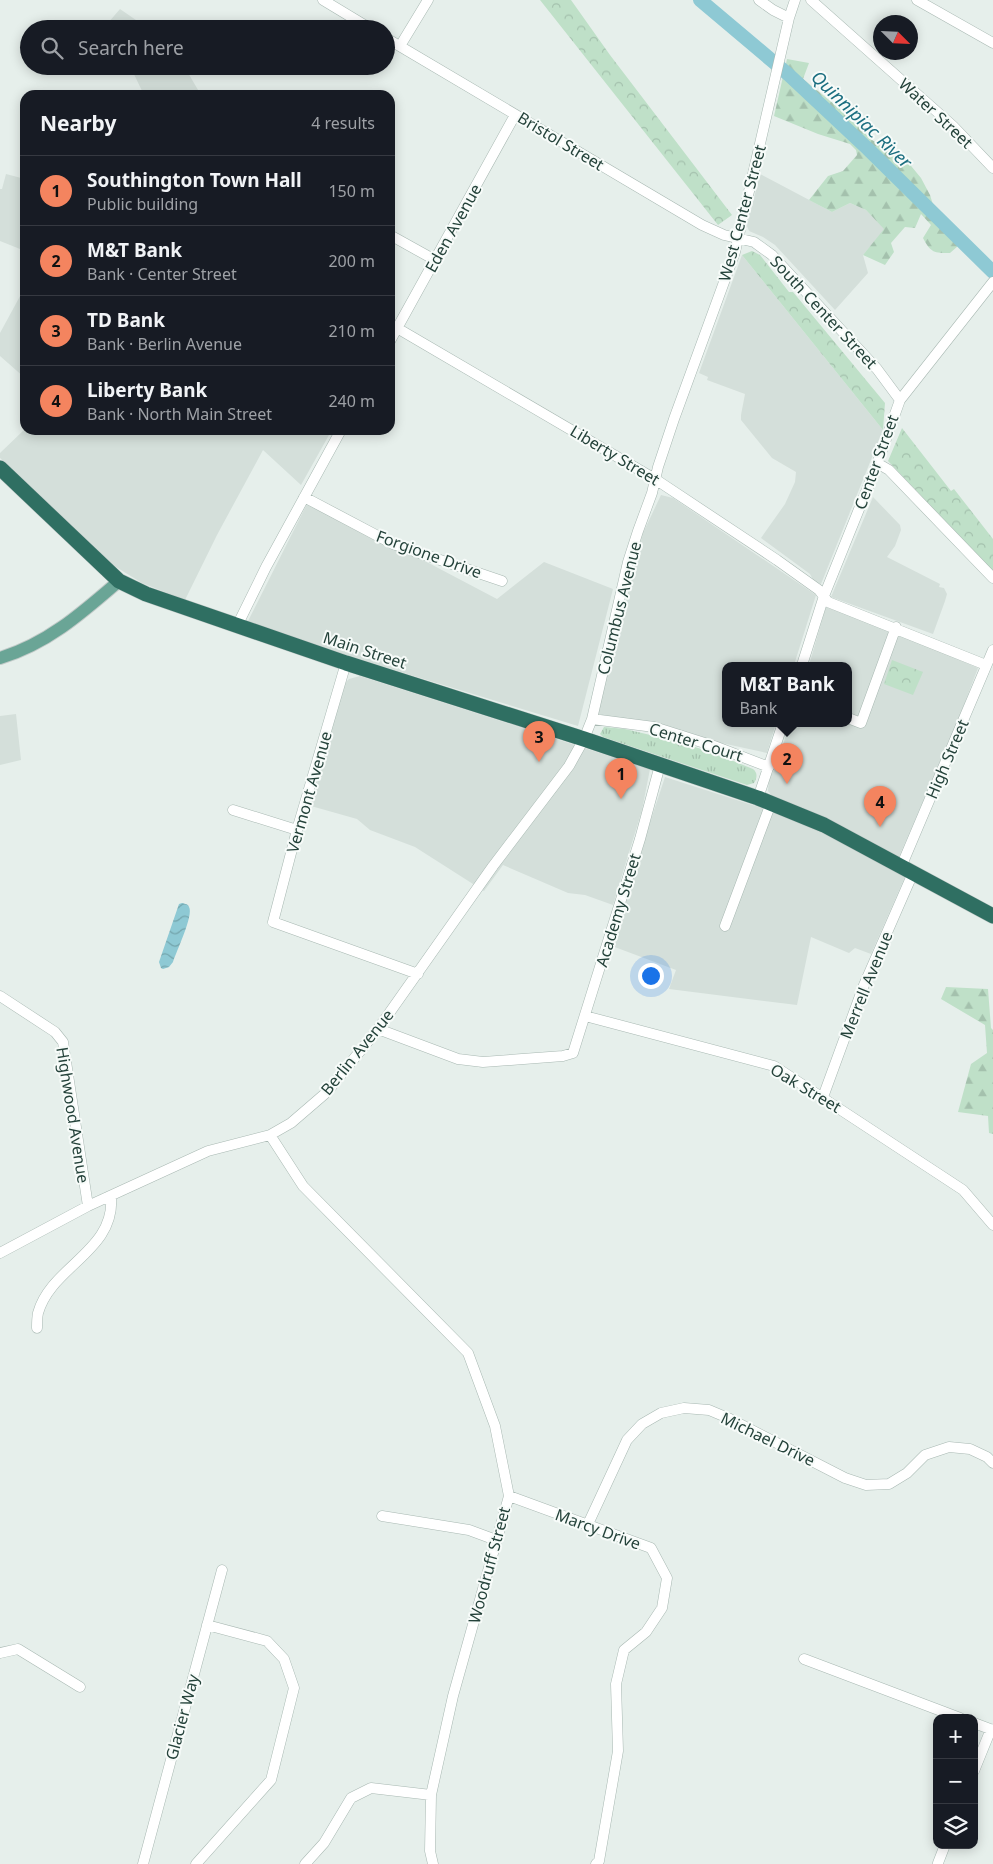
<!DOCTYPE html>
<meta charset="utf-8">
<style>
:root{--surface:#171b24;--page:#20242c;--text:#f1f3f6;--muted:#9ea1a6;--line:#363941;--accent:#f4845f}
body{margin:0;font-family:"Noto Sans",sans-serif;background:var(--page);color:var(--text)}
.controls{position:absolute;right:15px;bottom:15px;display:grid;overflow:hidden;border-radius:10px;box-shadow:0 2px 12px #0003}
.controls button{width:45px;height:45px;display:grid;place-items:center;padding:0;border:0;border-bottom:1px solid var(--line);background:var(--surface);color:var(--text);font:25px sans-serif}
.compass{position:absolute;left:873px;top:15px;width:45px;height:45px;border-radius:50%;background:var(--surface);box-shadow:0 2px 12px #0003;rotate:114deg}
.you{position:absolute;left:650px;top:975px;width:18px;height:18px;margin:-12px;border:4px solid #fff;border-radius:50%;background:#1a73e8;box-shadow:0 0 0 8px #1a73e833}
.badge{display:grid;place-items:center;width:32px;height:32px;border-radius:50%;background:var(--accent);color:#111;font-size:16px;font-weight:700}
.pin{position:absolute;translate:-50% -41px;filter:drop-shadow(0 1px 2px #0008)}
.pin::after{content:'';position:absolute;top:26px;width:18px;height:15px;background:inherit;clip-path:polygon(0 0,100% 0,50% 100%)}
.popup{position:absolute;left:722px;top:662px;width:130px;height:65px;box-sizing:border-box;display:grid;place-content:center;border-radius:10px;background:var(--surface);filter:drop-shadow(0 1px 4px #0005);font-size:16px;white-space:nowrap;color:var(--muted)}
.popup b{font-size:19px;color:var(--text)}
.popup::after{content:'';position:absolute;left:50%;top:100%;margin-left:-10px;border:10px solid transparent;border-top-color:var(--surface)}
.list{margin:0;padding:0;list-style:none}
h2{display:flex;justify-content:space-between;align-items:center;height:65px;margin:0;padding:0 20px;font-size:21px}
h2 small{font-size:16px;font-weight:400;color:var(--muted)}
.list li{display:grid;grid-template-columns:32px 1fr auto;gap:15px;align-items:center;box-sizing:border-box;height:70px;padding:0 20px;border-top:1px solid var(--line)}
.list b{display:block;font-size:19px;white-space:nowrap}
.list p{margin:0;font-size:16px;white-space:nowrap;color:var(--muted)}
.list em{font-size:16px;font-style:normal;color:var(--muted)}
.icon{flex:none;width:28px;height:28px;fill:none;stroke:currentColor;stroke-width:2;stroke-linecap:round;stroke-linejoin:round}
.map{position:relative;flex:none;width:993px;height:1864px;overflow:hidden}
.search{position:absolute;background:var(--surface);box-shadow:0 2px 12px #0003;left:20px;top:20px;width:375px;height:55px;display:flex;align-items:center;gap:12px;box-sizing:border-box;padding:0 18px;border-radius:28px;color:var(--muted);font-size:19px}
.panel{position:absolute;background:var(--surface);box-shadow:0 2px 12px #0003;left:20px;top:90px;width:375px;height:345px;border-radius:15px}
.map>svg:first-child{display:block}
.built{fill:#d4dfda}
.grass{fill:url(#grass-tufts)}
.forest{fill:url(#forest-firs)}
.park{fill:url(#park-crowns)}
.water{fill:url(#water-waves)}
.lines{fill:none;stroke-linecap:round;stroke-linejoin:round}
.river{stroke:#8ec9d4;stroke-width:14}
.minor-casing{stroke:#a8b8b2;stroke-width:11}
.major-casing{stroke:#c2cac8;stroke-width:14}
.highway-casing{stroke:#c2cac8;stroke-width:16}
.minor{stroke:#fff;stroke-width:10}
.major{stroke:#6aa596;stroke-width:12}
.highway{stroke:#2f6f62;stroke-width:15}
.labels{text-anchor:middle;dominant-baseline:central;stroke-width:4;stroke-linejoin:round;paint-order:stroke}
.street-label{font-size:16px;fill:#24423a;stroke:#f7fbf9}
.water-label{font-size:18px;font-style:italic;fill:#1c6f80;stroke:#f7fbf9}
</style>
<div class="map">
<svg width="993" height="1864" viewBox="0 0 993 1864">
<defs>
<pattern id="grass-tufts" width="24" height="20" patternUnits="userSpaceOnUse" patternTransform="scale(1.25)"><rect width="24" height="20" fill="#bfe0c8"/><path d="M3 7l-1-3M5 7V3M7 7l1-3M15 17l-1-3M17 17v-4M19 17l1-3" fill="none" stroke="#a4c1ad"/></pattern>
<pattern id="forest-firs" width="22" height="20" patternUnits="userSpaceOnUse" patternTransform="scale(1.25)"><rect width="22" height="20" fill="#bfe0c8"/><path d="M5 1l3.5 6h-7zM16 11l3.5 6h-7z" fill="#a4c1ad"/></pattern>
<pattern id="park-crowns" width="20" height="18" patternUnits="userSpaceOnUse" patternTransform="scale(1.25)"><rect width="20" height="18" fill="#bfe0c8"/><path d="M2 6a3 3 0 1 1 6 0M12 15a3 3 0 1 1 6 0" fill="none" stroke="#a4c1ad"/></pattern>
<pattern id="water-waves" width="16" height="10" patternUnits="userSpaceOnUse" patternTransform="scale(1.25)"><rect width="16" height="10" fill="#8ec9d4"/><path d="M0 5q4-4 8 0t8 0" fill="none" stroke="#74a5ad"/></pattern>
</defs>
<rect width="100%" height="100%" fill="#e6efeb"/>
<!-- built -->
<path class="built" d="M120,9l29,20h-38l-3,-6z
M130,66h54l17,29h-57z
M6,174l19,5v72l-25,-10v-52h2z
M760,174l72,38 18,-9 16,7 19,19 -22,26 5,18 -33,37 -60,-65 -12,-8 -14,-6 -2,-5z
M742,255l141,175 -62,154 -7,-2 -4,-8 -49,-36 24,-34 10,-22 1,-10 -24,-14 -31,-38v-5l4,-21 -38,-14 1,-3 -9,-4z
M25,287v91l-25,-22v-23z
M25,429l295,1 9,5 -28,50 -38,-35 -46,85 -32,65 -43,-17 -34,-21 -108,-104v-5z
M661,495l12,3 143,97 -22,70h-68v58h50l-9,30 -170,-37 46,-183z
M873,497l27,28 1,5 -6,16 -8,11 53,27 -1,3 5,1 3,6 -2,7 -12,33 -102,-37z
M309,500l188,99 47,-37 69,27 -35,137 -332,-101z
M826,607l61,22 91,39 -19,50 -61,141 -126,-63 -4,-5 1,-13 6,-9 15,-46h58v-58h-39z
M360,676l290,93 -8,41 -29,95 -28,-10 -17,-2 -65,-28 -19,26 -69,-44 -45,-17 -13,-11 -46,-13 32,-121 6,-6z
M16,714l5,46 -21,5v-49z
M665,777l112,36 61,27 67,37 -34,77 -16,-6 -6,5 -38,-16 -14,68 -128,-16 7,-19 -64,-24 24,-81z"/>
<!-- grass -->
<path class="grass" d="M604,727l21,2 55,13 36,12 37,15c5,4 4,9 1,14l-7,2 -144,-48 -3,-3z"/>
<!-- forest -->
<path class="forest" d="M787,59l22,4 -6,16 36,29 33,32 35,21 14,17 9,17 5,16 58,53v4l-5,7 -30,-29 -8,7c-16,0 -19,0 -27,-15l8,-13 -10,-11 -6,14 -10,-1 -14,16 3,9 -9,13 -22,-10 21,-26 -18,-19 -16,-7 -18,9 -23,-12 19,-24 15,-5 14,-16 -1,-5 -6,-6 -32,-10 -44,-18z
M946,987l42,2 3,39 2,2v104l-4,-1 -1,-17 -30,-4 13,-48 16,-11 -2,-28 -44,-26z"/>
<!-- park -->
<path class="park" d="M540,0h31l39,55 122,160 -14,10z
M752,251l8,4 29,37h4l92,111 -2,27 -141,-175z
M902,428l49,63 3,-2 39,50v32l-105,-110z
M892,660l31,12 -10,23 -29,-11z"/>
<!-- water -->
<path class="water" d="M182,903c4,1 6,1 7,4 5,8 -13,45 -16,55l-4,5 -6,2 -2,-1 -2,-6 20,-58z"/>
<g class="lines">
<!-- river -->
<path class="river" d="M700,0l89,75 79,74 125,123"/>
<defs>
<path id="minor" d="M323,0l48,29
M759,0l14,10 16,8
M811,0l142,126 40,42
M917,0l76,43
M386,38l316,187 22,10 30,7 18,13 105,114 23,31
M400,46l28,-46
M390,235l45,25
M397,328l258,151 122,81 42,30 9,12 158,63
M390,341l125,-226
M877,463l12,7 104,108
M304,497l89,47 109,37
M237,626l29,-59 75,-137
M346,663l-49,167 -24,92 145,52
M802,665l22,-69 52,-129 24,-67 93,-118
M848,718l13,5 35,-96
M592,719l62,8 60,19 55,21
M758,798l25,-75
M233,810l64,20
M901,867l92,-217
M725,926l46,-123
M0,996l55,36 8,10 25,164
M585,1016l189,50 189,124 30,35
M378,1029l80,30 25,3 80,-6 10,-3 67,-214 20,-74
M823,1097l41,-112 49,-112
M270,1135l33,51 165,167 27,73 14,70 -56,200 -22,99 -1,56 3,13
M0,1253l88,-47 120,-55 62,-16 21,-12 36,-31 51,-63 115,-163 76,-100 15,-27 8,-20 36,-157 10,-31 14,-38 6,-26 16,-48 61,-167 54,-234 6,-18
M37,1328c0,-4 0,-10 1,-15 13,-47 78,-62 73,-117
M509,1496l142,52 16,30 -5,30 -16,24 -22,18 -8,34 2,67 -19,110 -3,3
M382,1516l87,14 27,10
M588,1524l39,-84 15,-16 19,-11 23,-5 25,2 19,8 117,60 21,7 23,-1 18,-11 18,-18 24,-8 21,2 17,8 6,6
M0,1653l18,-4 62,38
M804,1659l156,59
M974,1723l19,7
M974,1771l17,-42
M938,1863l7,-18
M143,1864l79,-294
M196,1864l75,-84 23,-92 -10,-29 -17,-18 -60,-16
M305,1864l19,-21 27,-45 20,-10 60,7"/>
<path id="major" d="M0,658c47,-14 82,-45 119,-77"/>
<path id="highway" d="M0,468l119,113 27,13 200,69 238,76 174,59 66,27 169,91"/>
</defs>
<!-- minor casing -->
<use href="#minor" class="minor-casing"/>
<!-- major casing -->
<use href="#major" class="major-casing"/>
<!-- highway casing -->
<use href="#highway" class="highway-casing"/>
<!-- minor -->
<use href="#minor" class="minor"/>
<!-- major -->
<use href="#major" class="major"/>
<!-- highway -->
<use href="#highway" class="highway"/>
</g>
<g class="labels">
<!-- street labels -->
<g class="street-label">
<text transform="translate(936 113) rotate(43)">Water Street</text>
<text transform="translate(561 141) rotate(31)">Bristol Street</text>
<text transform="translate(742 213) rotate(-75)">West Center Street</text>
<text transform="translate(453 228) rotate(-61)">Eden Avenue</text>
<text transform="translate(824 312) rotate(47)">South Center Street</text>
<text transform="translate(615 455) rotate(31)">Liberty Street</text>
<text transform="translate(876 462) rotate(-70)">Center Street</text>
<text transform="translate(429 554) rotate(20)">Forgione Drive</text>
<text transform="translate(619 608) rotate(-76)">Columbus Avenue</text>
<text transform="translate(365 650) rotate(18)">Main Street</text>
<text transform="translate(696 742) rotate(17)">Center Court</text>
<text transform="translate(947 759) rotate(-67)">High Street</text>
<text transform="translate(309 792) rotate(-74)">Vermont Avenue</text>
<text transform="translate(618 910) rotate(-73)">Academy Street</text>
<text transform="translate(866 985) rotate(-68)">Merrell Avenue</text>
<text transform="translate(357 1052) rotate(-51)">Berlin Avenue</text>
<text transform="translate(806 1088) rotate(31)">Oak Street</text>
<text transform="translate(73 1115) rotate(81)">Highwood Avenue</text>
<text transform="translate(768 1439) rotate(26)">Michael Drive</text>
<text transform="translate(598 1529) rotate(20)">Marcy Drive</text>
<text transform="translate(489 1565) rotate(-75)">Woodruff Street</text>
<text transform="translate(182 1717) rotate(-75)">Glacier Way</text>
</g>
<!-- water labels -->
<g class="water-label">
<text transform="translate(862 119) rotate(44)">Quinnipiac River</text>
</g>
</g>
</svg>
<div class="controls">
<button>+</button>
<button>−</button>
<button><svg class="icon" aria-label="layers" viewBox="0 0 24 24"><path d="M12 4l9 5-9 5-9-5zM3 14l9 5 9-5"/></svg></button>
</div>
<svg class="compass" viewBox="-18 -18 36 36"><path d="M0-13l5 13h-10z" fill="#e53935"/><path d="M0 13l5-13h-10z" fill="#9ea1a6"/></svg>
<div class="you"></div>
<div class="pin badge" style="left:621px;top:799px">1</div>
<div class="pin badge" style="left:787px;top:784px">2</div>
<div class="popup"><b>M&amp;T Bank</b>Bank</div>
<div class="pin badge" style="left:539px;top:762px">3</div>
<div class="pin badge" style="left:880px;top:827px">4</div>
<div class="search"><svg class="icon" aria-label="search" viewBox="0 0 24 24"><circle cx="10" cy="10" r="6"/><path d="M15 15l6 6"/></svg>Search here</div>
<section class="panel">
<h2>Nearby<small>4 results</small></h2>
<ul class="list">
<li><span class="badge">1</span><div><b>Southington Town Hall</b><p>Public building</p></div><em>150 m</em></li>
<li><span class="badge">2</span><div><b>M&amp;T Bank</b><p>Bank · Center Street</p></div><em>200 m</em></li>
<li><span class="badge">3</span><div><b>TD Bank</b><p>Bank · Berlin Avenue</p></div><em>210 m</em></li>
<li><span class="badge">4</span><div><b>Liberty Bank</b><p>Bank · North Main Street</p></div><em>240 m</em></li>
</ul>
</section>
</div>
